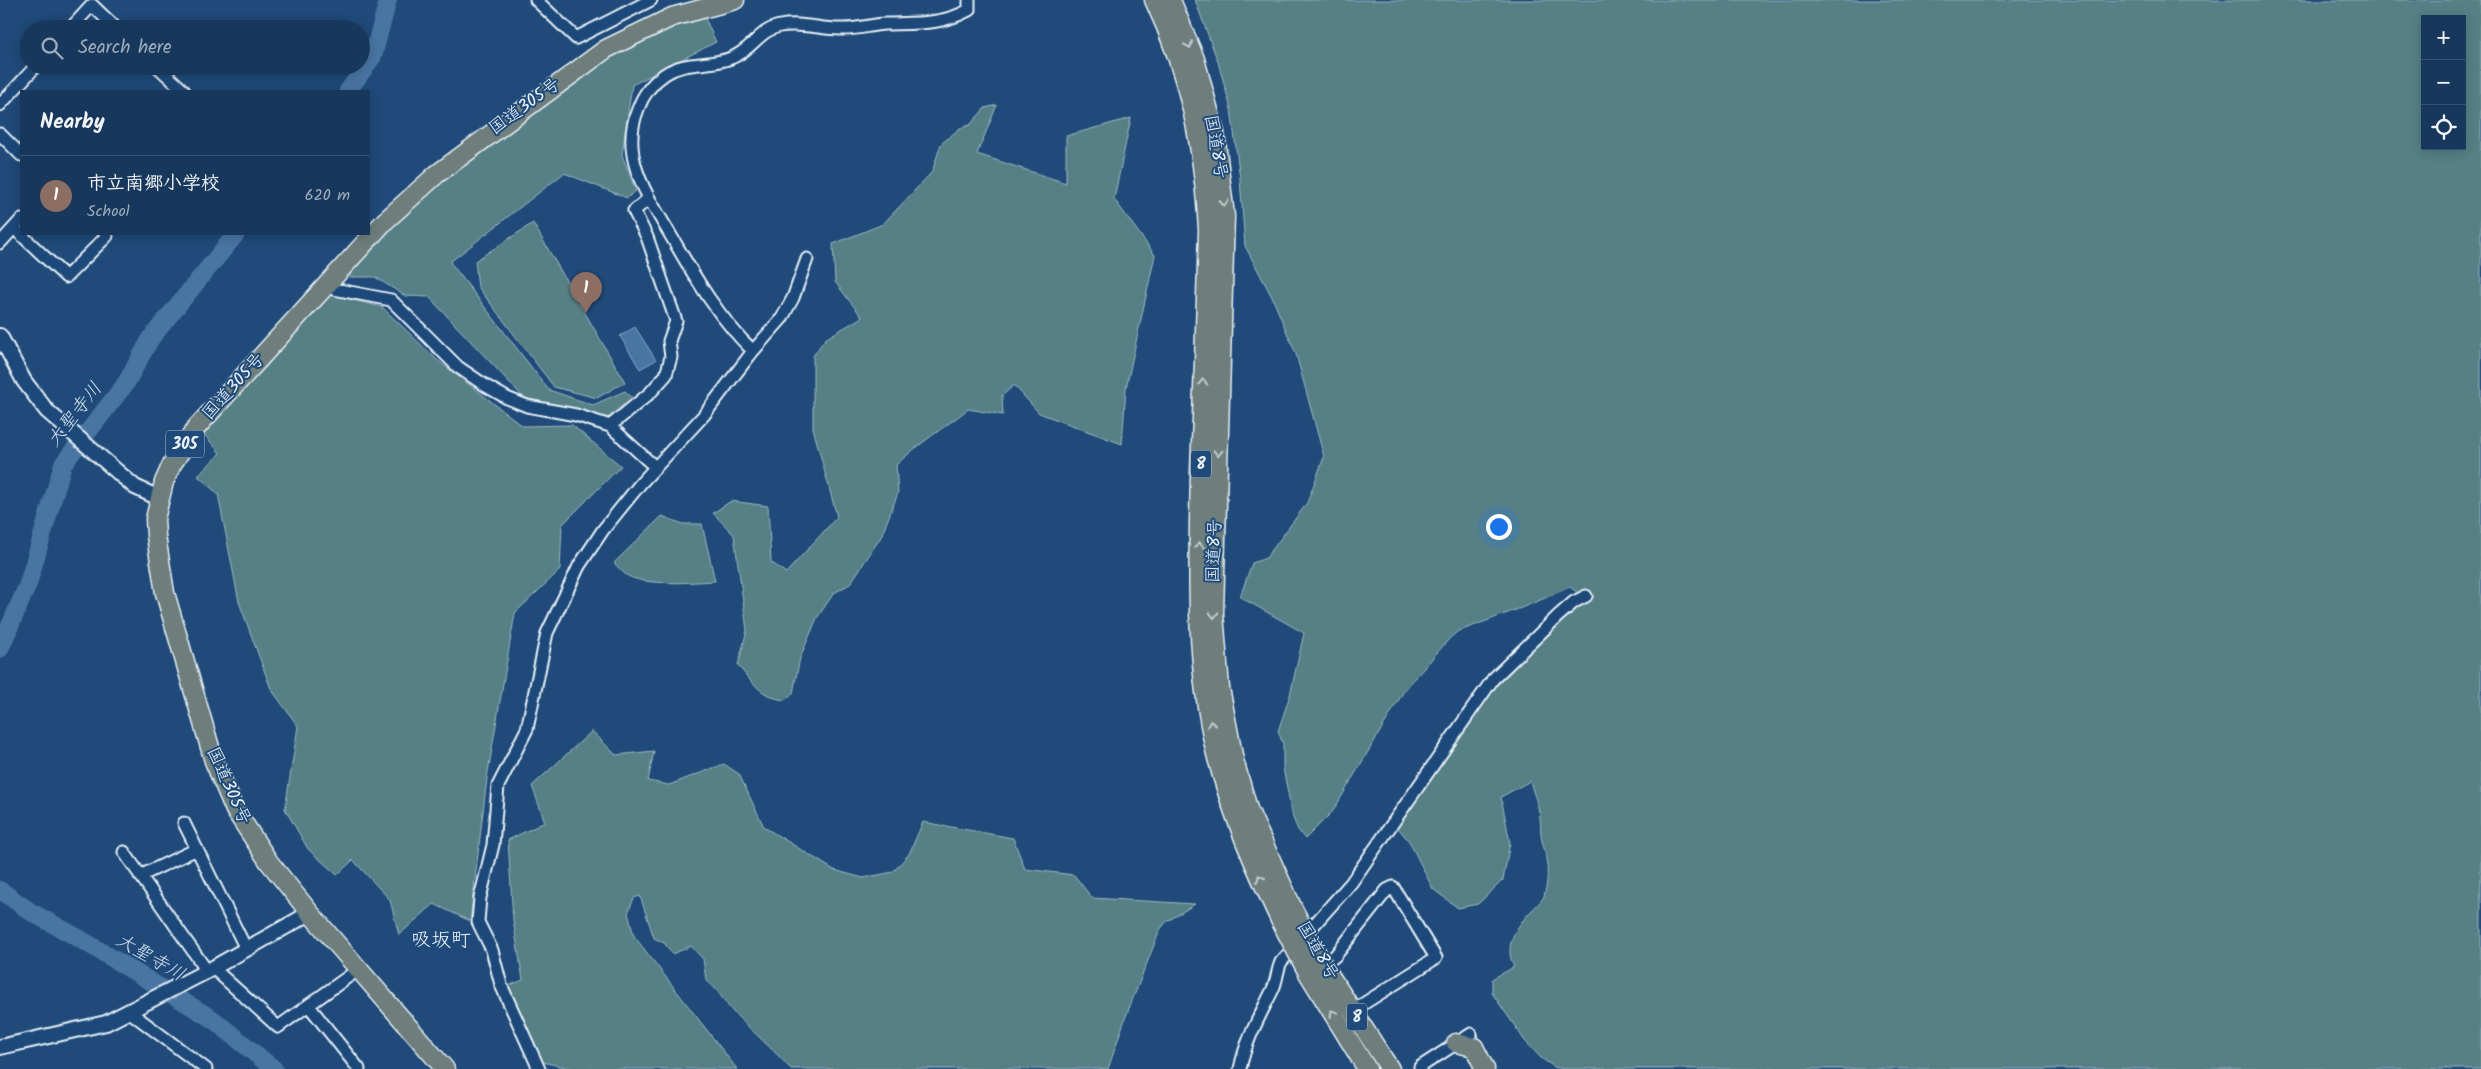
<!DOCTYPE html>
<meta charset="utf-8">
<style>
:root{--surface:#17385c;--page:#244365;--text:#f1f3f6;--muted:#9eacbb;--line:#365272;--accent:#8c9099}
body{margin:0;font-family:Kalam,"Klee One",sans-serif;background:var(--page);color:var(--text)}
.controls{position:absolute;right:15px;top:15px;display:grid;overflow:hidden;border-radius:0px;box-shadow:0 2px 12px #0003}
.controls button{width:45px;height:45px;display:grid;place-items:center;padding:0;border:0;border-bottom:1px solid var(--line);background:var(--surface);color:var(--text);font:25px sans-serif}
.you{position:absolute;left:1498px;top:526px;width:18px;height:18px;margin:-12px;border:4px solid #fff;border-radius:50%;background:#1a73e8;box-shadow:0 0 0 8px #1a73e833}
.badge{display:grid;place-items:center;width:32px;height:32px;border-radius:50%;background:var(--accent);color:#fff;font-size:16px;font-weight:700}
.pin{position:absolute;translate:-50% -41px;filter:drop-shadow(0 1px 2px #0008)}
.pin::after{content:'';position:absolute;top:26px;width:18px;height:15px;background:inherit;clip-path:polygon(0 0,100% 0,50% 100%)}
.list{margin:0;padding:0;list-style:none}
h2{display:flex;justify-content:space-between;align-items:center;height:65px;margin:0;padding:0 20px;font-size:21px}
h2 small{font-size:16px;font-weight:400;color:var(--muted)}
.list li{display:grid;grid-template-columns:32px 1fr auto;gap:15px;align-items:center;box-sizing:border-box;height:80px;padding:0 20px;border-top:1px solid var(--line)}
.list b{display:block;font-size:19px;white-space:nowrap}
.list p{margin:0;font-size:16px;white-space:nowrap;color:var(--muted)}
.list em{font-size:16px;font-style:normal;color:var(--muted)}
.icon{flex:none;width:28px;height:28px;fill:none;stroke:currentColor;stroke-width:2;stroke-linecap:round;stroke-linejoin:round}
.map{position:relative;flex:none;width:2481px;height:1069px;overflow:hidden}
.search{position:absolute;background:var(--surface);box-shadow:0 2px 12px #0003;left:20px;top:20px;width:350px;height:55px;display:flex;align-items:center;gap:12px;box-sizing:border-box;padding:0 18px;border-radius:28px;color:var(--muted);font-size:19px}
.panel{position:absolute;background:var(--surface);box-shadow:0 2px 12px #0003;left:20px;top:90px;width:350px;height:145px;border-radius:0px}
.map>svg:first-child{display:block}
.green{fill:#578086;stroke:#a0b8bf;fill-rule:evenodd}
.water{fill:#4874a3;stroke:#88a6c5}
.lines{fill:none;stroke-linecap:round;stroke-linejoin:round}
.river{stroke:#4874a3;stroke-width:18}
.minor-casing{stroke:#e8f1f8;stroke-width:15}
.tertiary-casing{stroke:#e8f1f8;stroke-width:18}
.trunk-casing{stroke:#e8f1f8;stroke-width:21}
.minor{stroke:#1f4a7a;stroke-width:11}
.tertiary{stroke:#1f4a7a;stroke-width:14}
.trunk{stroke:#6d7e7c;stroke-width:18}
.trunk-bridge-casing{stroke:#e8f1f8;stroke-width:21;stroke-linecap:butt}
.trunk-bridge{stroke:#6d7e7c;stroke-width:18}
.oneway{stroke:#c3ced3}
.labels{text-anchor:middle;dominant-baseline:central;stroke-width:4;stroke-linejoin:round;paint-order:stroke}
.shield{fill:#1f4a7a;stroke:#acbfd2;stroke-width:1}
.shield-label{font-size:16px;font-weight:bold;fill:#e8f1f8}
.street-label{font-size:18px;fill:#e8f1f8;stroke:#1f4a7a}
.water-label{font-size:19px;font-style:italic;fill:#d0deeb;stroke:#1f4a7a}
.quarter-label{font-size:20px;fill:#e8f1f8;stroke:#1f4a7a}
</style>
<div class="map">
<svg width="2481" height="1069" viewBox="0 0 2481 1069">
<rect width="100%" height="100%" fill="#1f4a7a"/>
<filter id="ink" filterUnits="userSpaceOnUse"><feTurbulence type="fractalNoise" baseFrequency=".02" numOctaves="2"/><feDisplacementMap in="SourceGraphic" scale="10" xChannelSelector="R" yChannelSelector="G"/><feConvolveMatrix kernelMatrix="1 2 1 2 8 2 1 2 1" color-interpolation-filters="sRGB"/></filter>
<g filter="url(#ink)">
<!-- green -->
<path class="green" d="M1195,0h1286v1069h-916l-11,-2 -13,-9 -16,-17 -33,-48v-14l22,-12c-11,-22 2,-40 18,-57 4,-4 10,-9 12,-14 6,-20 3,-37 -2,-55 -2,-8 -1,-16 -2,-23 -1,-12 -7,-25 -10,-37l-29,16 9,46 -7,37 -25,24 -20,4 -25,-19 -24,-48 -11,-13 26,-49 79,-106 74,-70 1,-10 -8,-6 -41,18 -72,27 -8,7 -45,52 -71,120 -28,28 -7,-9 -5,-12 -10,-50v-24l-5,-13 12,-36 14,-62 -64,-36 12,-34 14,-5 41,-55 17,-46 -28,-103 -24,-57 -27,-51 -5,-67 -9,-70 -13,-47zM2425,19h37v127h-37z
M703,14l13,28 -84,43 -10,70 14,36 -9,7 -63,-25 -114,89 99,128 44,15 32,-14 7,6 -24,21 -84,-20 -95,-101 -24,-1 -30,-19h-32l88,-95 152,-114z
M997,105l-20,49 89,29v-47l65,-18 -17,81 41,56 -29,133 -4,56 -83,-31 -25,-28 -12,11 1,19 -35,-6c-24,19 -50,35 -72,56l2,28 -17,44 -31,47 -16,9 -17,25 -17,40 -7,35 -8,7c-22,-2 -34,-18 -47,-35l9,-35 -13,-95 -21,-22 18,-12 37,5 3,56 15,11 51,-56 -24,-89v-72l12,-17 37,-22 -27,-35 -2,-38 50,-20 49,-52 9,-28 19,-16 10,-3 15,-17z
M533,223l92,159 -28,16 -43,-11 -76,-100 -3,-26z
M327,294l55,13 54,52 87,67 49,-1 49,41 -59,59 -2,45 -45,43 -28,165 -17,143 -36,-17 -35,31 -9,-35 -37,-40 -16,15 -29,-26 -23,-40 13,-83 -27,-37 -32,-87 -21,-108 -20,-18 22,-23 -18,-21 63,-64z
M662,516l21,8h19l13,57c-20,1 -74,6 -90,-7 -4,-3 -8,-8 -11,-11z
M592,731l24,24 38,-4 -6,30 21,4 55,-21 15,10 25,53 70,43 29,8 30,-6 16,-18 14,-32 90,16 12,31 49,6 18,23 103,6 -29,18 -6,8 -34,86 -18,53h-317c-18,-20 -38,-37 -57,-56 -10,-11 -16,-24 -28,-33l-3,-21 -12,-13 -18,8 -9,-11 -10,-5 -14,-42 -6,2 -6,15 6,23 103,133h-163l-32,-7 -34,-76 15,-6 -10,-60 -5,-80 37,-18 -13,-36z"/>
<!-- water -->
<path class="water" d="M635,327l21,33 -16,9 -20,-33z"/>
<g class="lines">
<!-- river -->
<path class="river" d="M348,91l25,-35 15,-56
M0,649l28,-65 35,-120 63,-81 25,-45 85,-104
M0,890l31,22 51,28 132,80 60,49"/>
<defs>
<path id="minor" d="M536,0l40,38 75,-38
M70,29l22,-24 25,24
M157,66l27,25
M0,105l36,-39
M0,134l21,21
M14,228l52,49 41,-41 -2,-2
M0,243l21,-23
M330,281l4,8 57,11 67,67 28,19 21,12 20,8 49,9 34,11 45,41
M753,351c-34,-33 -56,-70 -79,-110 -24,-42 -56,-82 -36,-132 5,-14 15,-27 27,-35 21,-14 44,-7 66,-16 21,-8 28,-28 49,-32 19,-4 40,3 60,3 15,1 30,-4 45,-5 30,-1 57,1 84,-14v-10
M610,426l40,-33 16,-18 5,-18 -2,-16 7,-20 -29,-84 -13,-26 14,-12
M184,823l62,126
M124,852l83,119
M140,876l57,-27
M1323,965l12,-9 52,-66 6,-3 43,71 -84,53
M213,968l65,59 81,-58
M309,1006l50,63
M130,1012l76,57
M1420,1067l51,-33
M539,1069l-38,-84 -9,-35 -14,-28 2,-24 13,-53 5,-59 29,-57 20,-96 32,-67 24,-36 38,-47 63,-68 49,-64 29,-33 11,-20 14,-39
M1240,1069c6,-30 20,-53 33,-80 4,-9 4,-18 8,-27l70,-79 142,-204 65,-63 16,-14 12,-6"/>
<path id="tertiary" d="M0,336l24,45 23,30 88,76 24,11
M0,1047l106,-24 107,-55 97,-55"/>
<path id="trunk" d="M1154,0c36,76 49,146 54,230 -2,80 -5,161 -8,241 -2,93 -6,191 16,283 15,59 39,113 65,168
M1171,0l24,59 20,74 10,83 -11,397 6,75 14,72 14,49 46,102
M1323,965l67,104
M1308,973l59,96
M1456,1043l18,4 11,22
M445,1069l-135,-156 -41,-51 -34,-52 -21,-49 -49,-168 -9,-57 -1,-17 9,-37 8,-18 25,-37 188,-206 52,-47 169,-125 66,-32 63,-17"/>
</defs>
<!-- minor casing -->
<use href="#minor" class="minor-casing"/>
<!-- tertiary casing -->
<use href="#tertiary" class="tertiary-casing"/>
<!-- trunk casing -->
<use href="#trunk" class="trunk-casing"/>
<!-- minor -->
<use href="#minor" class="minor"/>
<!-- tertiary -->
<use href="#tertiary" class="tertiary"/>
<!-- trunk -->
<use href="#trunk" class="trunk"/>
<defs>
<path id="trunk-bridge" d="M1294,911l29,54
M1281,922l27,51"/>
</defs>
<!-- trunk-bridge casing -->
<use href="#trunk-bridge" class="trunk-bridge-casing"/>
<!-- trunk-bridge -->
<use href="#trunk-bridge" class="trunk-bridge"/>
</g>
<!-- one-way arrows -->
<defs><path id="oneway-chevron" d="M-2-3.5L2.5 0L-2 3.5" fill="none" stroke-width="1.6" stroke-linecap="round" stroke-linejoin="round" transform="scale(1.25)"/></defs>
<g class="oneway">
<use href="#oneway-chevron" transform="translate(1189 45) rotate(68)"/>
<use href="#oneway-chevron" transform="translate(1224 203) rotate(85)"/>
<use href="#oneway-chevron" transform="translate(1203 382) rotate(-88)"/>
<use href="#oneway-chevron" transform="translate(1218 453) rotate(92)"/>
<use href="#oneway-chevron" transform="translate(1199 545) rotate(-91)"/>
<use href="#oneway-chevron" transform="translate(1214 615) rotate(88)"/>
<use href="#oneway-chevron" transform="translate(1211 724) rotate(-100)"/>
<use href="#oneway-chevron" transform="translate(1260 878) rotate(-115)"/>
<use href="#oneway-chevron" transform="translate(1333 1013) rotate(-121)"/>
</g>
</g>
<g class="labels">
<!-- shield labels -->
<g class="shield">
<rect x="166" y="430.5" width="38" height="27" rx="4"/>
<rect x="1191" y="450.5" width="20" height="27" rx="4"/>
<rect x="1347" y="1003.5" width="20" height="27" rx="4"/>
</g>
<g class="shield-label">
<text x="185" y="444">305</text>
<text x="1201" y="464">8</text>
<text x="1357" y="1017">8</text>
</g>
<!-- street labels -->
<g class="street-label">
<text transform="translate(525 107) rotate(-36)">国道305号</text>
<text transform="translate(1215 147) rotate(80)">国道8号</text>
<text transform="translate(234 387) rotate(-48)">国道305号</text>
<text transform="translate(1215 551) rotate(-88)">国道8号</text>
<text transform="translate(228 786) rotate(66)">国道305号</text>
<text transform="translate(1317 951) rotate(60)">国道8号</text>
</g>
<!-- water labels -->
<g class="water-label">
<text transform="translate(75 415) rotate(-52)">大聖寺川</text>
<text transform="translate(150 958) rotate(30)">大聖寺川</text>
</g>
<!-- quarter labels -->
<g class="quarter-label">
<text x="441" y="941">吸坂町</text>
</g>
</g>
</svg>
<div class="controls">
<button>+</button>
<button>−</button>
<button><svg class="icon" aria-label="locate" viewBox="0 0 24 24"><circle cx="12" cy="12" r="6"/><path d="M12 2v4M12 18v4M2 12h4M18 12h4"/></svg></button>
</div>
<div class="you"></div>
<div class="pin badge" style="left:586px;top:313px;background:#8d6e63">1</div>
<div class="search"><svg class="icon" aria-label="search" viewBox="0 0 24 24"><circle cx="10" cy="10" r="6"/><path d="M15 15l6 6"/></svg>Search here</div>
<section class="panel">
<h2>Nearby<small></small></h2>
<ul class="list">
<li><span class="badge" style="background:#8d6e63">1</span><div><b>市立南郷小学校</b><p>School</p></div><em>620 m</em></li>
</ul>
</section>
</div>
